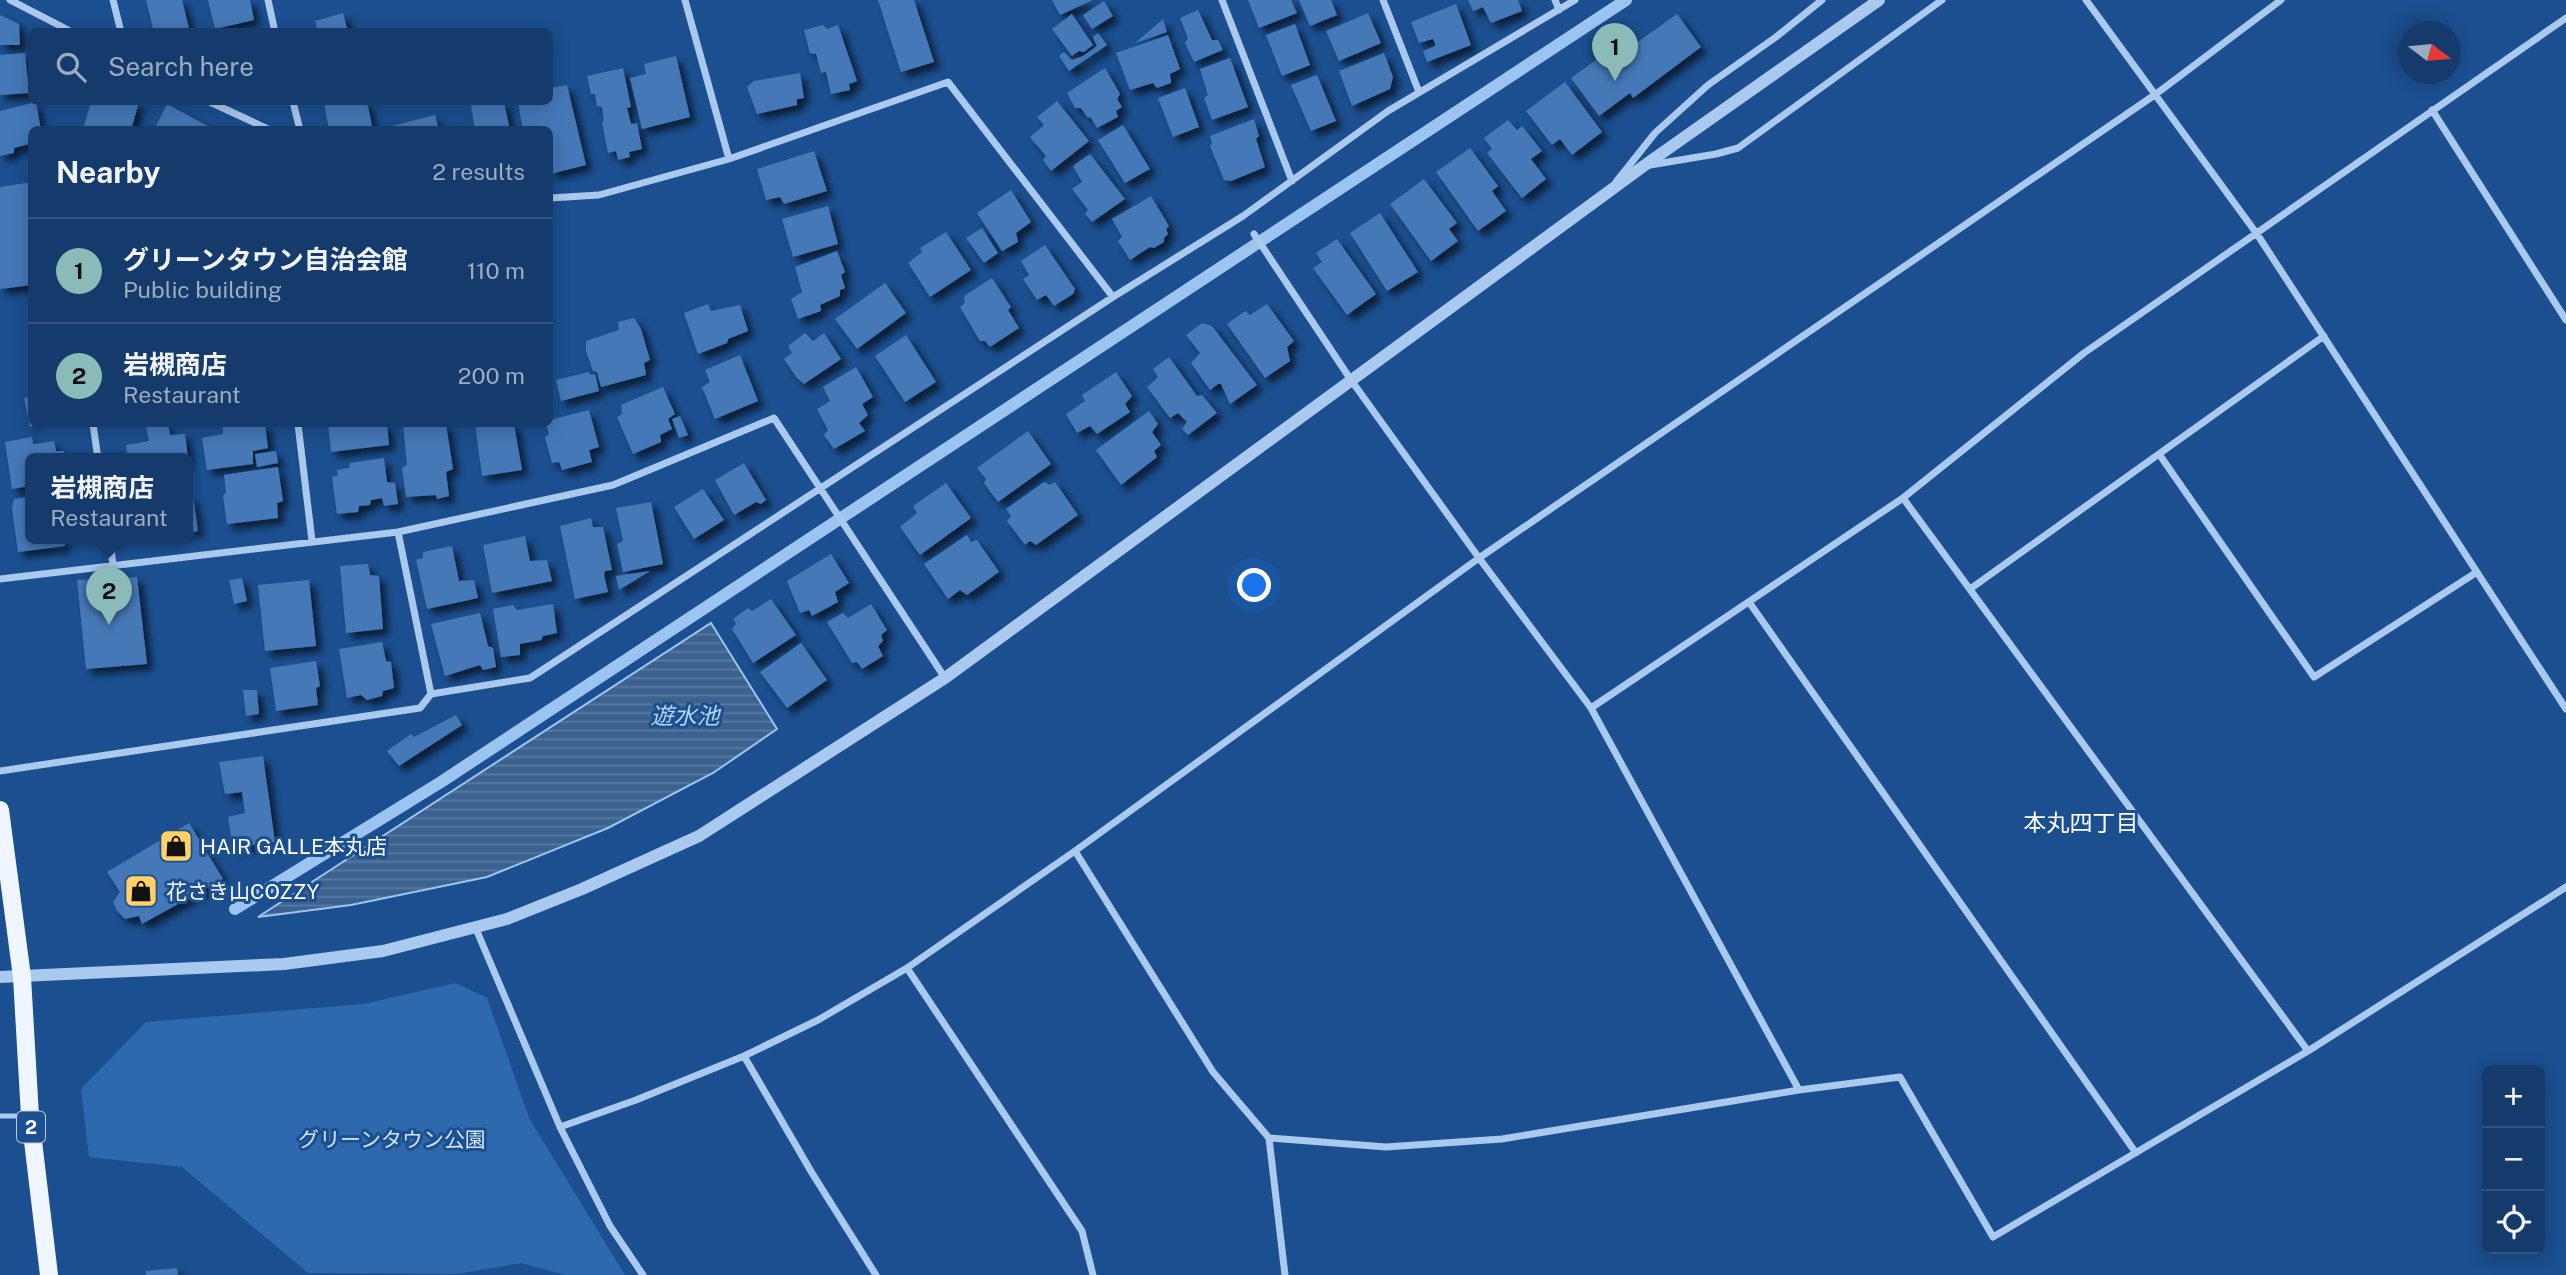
<!DOCTYPE html>
<meta charset="utf-8">
<style>
:root{--surface:#143b6b;--page:#1d4271;--text:#f1f3f6;--muted:#9dadc1;--line:#33557e;--accent:#8bbbb9}
body{margin:0;font-family:"Public Sans","Noto Sans JP",sans-serif;background:var(--page);color:var(--text)}
.controls{position:absolute;right:21px;bottom:21px;display:grid;overflow:hidden;border-radius:10px;box-shadow:0 4px 18px #0003}
.controls button{width:63px;height:63px;display:grid;place-items:center;padding:0;border:0;border-bottom:2px solid var(--line);background:var(--surface);color:var(--text);font:35px sans-serif}
.compass{position:absolute;left:2398px;top:21px;width:63px;height:63px;border-radius:50%;background:var(--surface);box-shadow:0 4px 18px #0003;rotate:106deg}
.you{position:absolute;left:1255px;top:586px;width:24px;height:24px;margin:-18px;border:5px solid #fff;border-radius:50%;background:#1a73e8;box-shadow:0 0 0 10px #1a73e833}
.badge{display:grid;place-items:center;width:46px;height:46px;border-radius:50%;background:var(--accent);color:#111;font-size:23px;font-weight:700}
.pin{position:absolute;translate:-50% -58px;filter:drop-shadow(0 2px 4px #0008)}
.pin::after{content:'';position:absolute;top:37px;width:24px;height:21px;background:inherit;clip-path:polygon(0 0,100% 0,50% 100%)}
.popup{position:absolute;left:25px;top:453px;width:168px;height:91px;box-sizing:border-box;display:grid;place-content:center;border-radius:10px;background:var(--surface);filter:drop-shadow(0 2px 5px #0005);font-size:23px;white-space:nowrap;color:var(--muted)}
.popup b{font-size:26px;color:var(--text)}
.popup::after{content:'';position:absolute;left:50%;top:100%;margin-left:-14px;border:14px solid transparent;border-top-color:var(--surface)}
.list{margin:0;padding:0;list-style:none}
h2{display:flex;justify-content:space-between;align-items:center;height:91px;margin:0;padding:0 28px;font-size:30px}
h2 small{font-size:23px;font-weight:400;color:var(--muted)}
.list li{display:grid;grid-template-columns:46px 1fr auto;gap:21px;align-items:center;box-sizing:border-box;height:105px;padding:0 28px;border-top:2px solid var(--line)}
.list b{display:block;font-size:26px;white-space:nowrap}
.list p{margin:0;font-size:23px;white-space:nowrap;color:var(--muted)}
.list em{font-size:23px;font-style:normal;color:var(--muted)}
.icon{flex:none;width:38px;height:38px;fill:none;stroke:currentColor;stroke-width:2;stroke-linecap:round;stroke-linejoin:round}
.map{position:relative;flex:none;width:2566px;height:1275px;overflow:hidden}
.search{position:absolute;background:var(--surface);box-shadow:0 4px 18px #0003;left:28px;top:28px;width:525px;height:77px;display:flex;align-items:center;gap:18px;box-sizing:border-box;padding:0 24px;border-radius:10px;color:var(--muted);font-size:26px}
.panel{position:absolute;background:var(--surface);box-shadow:0 4px 18px #0003;left:28px;top:126px;width:525px;height:301px;border-radius:10px}
.map>svg:first-child{display:block}
.park{fill:#2e69ad}
.water{fill:url(#water-rules);stroke:#9cc4f0;stroke-width:2}
.lines{fill:none;stroke-linecap:round;stroke-linejoin:round}
.stream{stroke:#9cc4f0;stroke-width:12}
.building{fill:#4478b7;filter:url(#shadow)}
.service{stroke:#a9c9ee;stroke-width:5}
.minor{stroke:#a9c9ee;stroke-width:7}
.tertiary{stroke:#a9c9ee;stroke-width:12}
.primary{stroke:#f0f6ff;stroke-width:18}
.labels{text-anchor:middle;dominant-baseline:central;stroke-width:6;stroke-linejoin:round;paint-order:stroke}
.shield{fill:#1b4f8f;stroke:#bbcadd;stroke-width:2}
.shield-label{font-size:19px;font-weight:bold;fill:#fff}
.poi-label{font-size:21px;fill:#fff;stroke:#1b4f8f;text-anchor:start}
.park-label{font-size:21px;fill:#cfe3fa;stroke:#1b4f8f}
.water-label{font-size:23px;font-style:italic;fill:#b5d3f5;stroke:#1b4f8f}
.neighbourhood-label{font-size:23px;fill:#fff;stroke:#1b4f8f}
</style>
<div class="map">
<svg width="2566" height="1275" viewBox="0 0 2566 1275">
<defs>
<pattern id="water-rules" width="6" height="5" patternUnits="userSpaceOnUse" patternTransform="scale(1.75)"><rect width="6" height="5" fill="#3c6290"/><path d="M0 2.5h6" fill="none" stroke="#597aa1"/></pattern>
<filter id="shadow"><feDropShadow dx="6" dy="6" stdDeviation="3.5" flood-color="#0009"/></filter>
</defs>
<rect width="100%" height="100%" fill="#1b4f8f"/>
<!-- park -->
<path class="park" d="M455,983l32,15 42,120 96,157h-60l-44,-12 -64,11 -149,-1 -126,-106 -93,-10 -8,-68 65,-67 218,-18z"/>
<!-- water -->
<path class="water" d="M711,623l66,106 -64,44 -105,55 -121,49 -136,28 -93,12z"/>
<g class="lines">
<!-- stream -->
<path class="stream" d="M235,909l206,-127 1185,-782"/>
</g>
<!-- building -->
<path class="building" d="M146,0h36l8,32h-36z
M208,0h42l4,20 -39,9z
M878,0h36l20,62 -33,10z
M1052,0h41l-33,15z
M1248,0h43l6,13 -38,15z
M1299,0h32l6,15 -27,11z
M1468,0h50l4,11 -31,12 -8,-16 -10,4z
M1104,1l9,15 -21,13 -9,-14z
M1456,4l15,41 -44,17 -4,-11 12,-5v-3l-2,-4 -14,4 -8,-21z
M1198,10l14,30h6l5,10 -29,12 -9,-19 3,-5 -8,-20z
M343,13l5,19h-30l-3,-11z
M1368,13l13,30 -42,18 -13,-30z
M1072,14l21,31 -9,7 -5,-1 -7,5 -20,-27z
M1677,14l24,33 -68,51 -3,-5 -31,23 -28,-38 32,-23 5,8z
M0,15l19,9 1,21h-20z
M1163,19l4,13 -32,11z
M1295,24l15,41 -28,11 -16,-41z
M823,25l4,4 11,-4 19,56 -8,3 1,6 -19,4 -5,-22 -5,1 -5,-19 -6,-1 -6,-23z
M1098,33l9,12 -38,26 -10,-15 5,-4 8,8 11,-4 14,-10 -4,-9z
M1168,35l12,34 -10,5 1,9 -14,5 -4,-5 -23,7 -14,-37z
M25,53l4,40 -29,2v-40z
M1384,53l9,24 -3,12 -38,17 -13,-35z
M676,56l14,61 -48,12 -12,-51 16,-4 -2,-10z
M1230,58l18,49 -36,13 -8,-22 4,-3 -8,-26z
M623,68l8,39 -4,1 4,16 6,-1 5,26 -13,3 1,5 -12,3 -2,-9 -8,2 -6,-31 2,-1 -2,-14 -5,-1 -2,-12h-4l-4,-18z
M1105,68l15,26 -3,5 5,8 -6,4 2,6 -21,11 -6,-10 -4,-1 -6,-9h-6l-8,-15z
M800,73l4,25 -7,1v6l-40,9 -10,-27 7,-6z
M1317,75l19,46 -25,10 -20,-46z
M1565,82l37,50 -30,23 -12,-16 -8,6 -26,-34z
M567,85l19,80 -36,9v-44h-27l-5,-28h32v-14z
M1185,88l14,39 -26,10 -15,-39z
M1057,101l32,40 -38,30 -8,-11 3,-4 -16,-19 13,-11v-2l-6,-7z
M36,102l5,28h-9l-3,14 -15,4v5l-14,3v-45z
M91,102h48l-8,28h-39l-8,-4z
M324,102h43l6,28h-44z
M487,102h17l6,28h-35l-4,-25z
M167,104l48,26h-61z
M435,115l4,15h-46l-1,-4z
M1254,119l5,17 -3,3 9,28 -34,14 -7,-1 -14,-34 2,-3 -2,-7z
M1508,120l9,10 5,-4 20,25 -11,8 15,20 -24,19 -35,-45 5,-4 -8,-11z
M1123,125l27,44 -25,14 -27,-43z
M1470,148l28,38 -6,5 14,20 -28,20 -42,-59z
M814,151l13,40 -43,13 -4,-7 -14,3 -9,-31z
M1090,154l35,45 -33,23 -7,-8 3,-4 -16,-21 10,-7 -9,-16z
M1424,179l33,44 -8,6 9,12 -27,20 -41,-57z
M32,182v103l-32,4v-102z
M1011,190l20,32 -15,11 2,9 -16,9 -25,-38z
M1151,196l18,30 -3,3 2,5 -4,4v4l-10,6 -4,-1 -20,13 -12,-19 4,-4 -10,-18z
M828,206l10,38 -45,13 -11,-38z
M1380,213l38,59 -31,19 -37,-58z
M982,228l16,25 -14,10 -18,-25z
M946,232l25,38 -41,27 -22,-34 14,-11 -2,-4z
M1337,239l39,55 -29,21 -34,-47 9,-6 -6,-9z
M1045,245l30,44 -2,5 -19,12 -8,-11 -9,5 -14,-21 6,-4 -8,-14z
M837,251l8,21 -4,3 4,13 -5,2v6l-20,9 1,6 -23,8 -7,-20 11,-7 -7,-25z
M992,278l19,29 -3,3 11,18 -29,19 -5,-6h-5l-20,-34 5,-4 -1,-7z
M885,283l21,30 -49,36 -22,-30z
M708,304l3,7 29,-6 8,26 -20,8 -1,4 -29,11 -14,-41z
M1267,304l27,37 -7,6 3,14 -25,17 -38,-54 18,-13 5,4z
M634,318l7,11 9,31 -6,3 2,12 -45,12 -4,-15 -4,-1 -7,-20v-10l33,-11 -1,-8z
M1202,323l10,3 45,59 -27,19 -9,-20h-3l-8,6 -19,-27 9,-10 -14,-18z
M805,333l8,8 11,-8 17,26 -37,25 -7,-6 -13,-19 8,-6 -4,-7z
M906,335l30,47 -31,20 -30,-46z
M740,355l18,46 -43,18 -13,-32 8,-5 -5,-12z
M1169,357l28,39 5,-1 15,18 -29,22 -6,-6 5,-7 -9,-9 -8,5 -23,-31 11,-10 -5,-8z
M856,367l17,30 -11,7 6,11 -9,8 6,8 -31,18 -10,-14 4,-5 -11,-21 13,-8 -7,-14z
M589,372l1,3 5,-1 4,17 -38,10 -5,-21z
M1116,372l16,24 -7,8 5,8 -33,22 -7,-8 -13,7 -11,-19 19,-13 -3,-6z
M663,387l12,27 -7,5 4,10 -12,6 1,7 -28,12 -16,-37 5,-3 -1,-9z
M32,397v29l-2,1 -6,-29z
M589,410l10,37 -10,3 3,12 -30,8 -3,-8 -7,1 -7,-26 4,-3 -3,-10h4v-4z
M1149,411l9,13 -6,8 9,13 -7,6 3,6 -36,28 -25,-35z
M680,416l8,19 -9,3 -7,-19z
M168,424l2,11 15,-1 3,25h-60l-2,-14 23,-4 -3,-16z
M223,424h42l3,24 -15,3v13l-46,6 -5,-32 21,-4z
M328,424h59l2,21 -58,7z
M403,424h43l7,45 -7,3 3,24 -12,3 -1,-4 -30,2 -4,-29 5,-3z
M475,424h39l8,46 -40,6z
M1028,431l23,33 -53,38 -14,-19 2,-4 -9,-11z
M32,437l1,7h2l19,-3 2,10h8l1,8h-35v27l-18,3 -7,-47z
M276,451l2,12 -21,4 -2,-13z
M384,458l3,24 8,1 3,21 -14,2 -2,-8 -11,2 -1,5 -11,1 -1,6 -21,2 -5,-37 6,-2 -1,-5 12,-2 1,-5z
M744,463l22,37 -5,4 -5,-2 -22,13 -19,-35z
M278,467l5,34 -6,2 1,15 -51,6 -4,-28 3,-4 -2,-17z
M1044,482l6,3 5,-3 23,33 -42,30 -6,-4 -5,4 -18,-24 4,-5 -5,-7z
M946,483l25,35 -51,37 -20,-28 17,-14 -4,-7z
M703,489l21,31 -30,19 -20,-32z
M188,496h5l5,35 -10,2z
M30,497v42h35v7l-47,6 -6,-44 2,-9z
M651,502l12,62 -40,8 -6,-28 6,-3 -7,-33z
M591,518l2,9h10l9,43 -7,1 -1,4 4,17 -33,7 -15,-73z
M967,535l4,7 6,-2 22,32 -32,23 -7,-5 -12,9 -24,-35z
M525,536l5,25 17,-1 5,21 -60,12 -9,-48z
M452,546l7,35 15,-1 4,18 -51,11 -11,-49 7,-2v-6z
M831,554l18,29 -14,9 3,10 -26,14 -3,-6 -9,3 -13,-32z
M368,564l2,11 9,1 4,53 -37,4 -6,-67z
M650,571l-31,19 -3,-14z
M137,577l10,87 -61,5 -9,-89z
M242,578l5,23 -13,3 -5,-24z
M309,580l7,66 -51,5 -7,-66z
M771,599l25,36 -43,28 -21,-34 4,-5 -3,-5 15,-11 4,3z
M553,604l4,29 -14,3 -2,4 -21,4v11l-19,2 -8,-48 20,-4 4,5z
M871,604l16,26 -6,5 2,6 -5,5 5,10 -21,13 -5,-7 -5,1 -25,-41 16,-9 5,5z
M480,613l8,33 5,2 3,19 -13,3 -3,-5 -35,11 -14,-52z
M382,642l4,19 5,1 3,26 -11,3 -1,5 -15,4 -6,-5 -14,3 -8,-49z
M801,643l26,37 -40,28 -27,-36z
M316,661l4,25 -4,2 2,17 -42,6 -6,-43z
M243,690h14l2,24 -13,2z
M456,715l6,10 -63,41 -12,-15 24,-17 3,3z
M263,756l12,86 -42,6 -5,-31 17,-4 -3,-21 -17,2 -6,-32z
M189,823l34,56 -81,45 -3,-8 -14,3 -8,-8 -4,-9 7,-10 -13,-20z
M177,1268l1,7h-32v-4z"/>
<g class="lines">
<!-- service -->
<path class="service" d="M0,1116h27"/>
<!-- minor -->
<path class="minor" d="M10,0l62,32
M113,0l8,32
M268,0l7,32
M685,0l44,159
M1222,0l70,181
M1383,0l36,92
M1555,0l4,10
M2086,0l171,234 309,475
M210,102l60,28
M293,102l7,28
M2432,110l134,210
M1650,165l66,-11 22,-6 204,-148
M1616,182l39,-49 53,-48 68,-48 46,-37
M550,198l49,-3 130,-36 219,-77 165,215 130,-81 145,-105 187,-111
M1254,234l97,146 128,178 112,150 208,382 101,-13 93,160 315,-186 258,-164
M93,424l5,35
M298,424l14,117
M2159,454l155,223 163,-105
M1903,498l405,553
M398,532l33,162
M110,539l3,27
M0,579l398,-47 215,-47 161,-67 171,260
M1970,589l354,-253
M1749,602l387,551
M1591,708l312,-210 181,-145 482,-335
M0,771l420,-63 11,-14 99,-16 583,-381
M1075,851l138,221 56,66 16,137
M476,929l84,198 50,99 33,49
M907,968l175,263 11,44
M744,1056l68,117 64,102
M560,1127l76,-27 108,-44 74,-36 89,-52 168,-117 404,-293 677,-464 125,-94
M1269,1138l117,9 116,-8 297,-49"/>
<!-- tertiary -->
<path class="tertiary" d="M0,977l284,-13 99,-13 124,-32 75,-30 117,-53 246,-158 700,-513 234,-165"/>
<!-- primary -->
<path class="primary" d="M0,810l22,167 8,139 19,159"/>
</g>
<!-- icons -->
<defs>
<symbol id="shop-square" viewBox="-11 -11 22 22"><rect x="-9" y="-9" width="18" height="18" rx="4" fill="#ffd166" stroke="#1b4f8f"/><path d="M-5-2.5h2.3a2.7 3.5 0 0 1 5.4 0H5L5.5 6h-11ZM-1.5-2.5h3a1.5 2.3 0 0 0-3 0Z" fill="#111"/></symbol>
</defs>
<g fill-rule="evenodd">
<use href="#shop-square" x="157" y="827" width="38" height="38"/>
<use href="#shop-square" x="122" y="872" width="38" height="38"/>
</g>
<g class="labels">
<!-- shield labels -->
<rect class="shield" x="17" y="1111.5" width="28" height="31" rx="5"/>
<g class="shield-label">
<text x="31" y="1127">2</text>
</g>
<!-- poi labels -->
<g class="poi-label">
<text x="200" y="846">HAIR GALLE本丸店</text>
<text x="166" y="891">花さき山COZZY</text>
</g>
<!-- park labels -->
<g class="park-label">
<text x="392" y="1139">グリーンタウン公園</text>
</g>
<!-- water labels -->
<g class="water-label">
<text x="685" y="715">遊水池</text>
</g>
<!-- neighbourhood labels -->
<g class="neighbourhood-label">
<text x="2081" y="822">本丸四丁目</text>
</g>
</g>
</svg>
<div class="controls">
<button>+</button>
<button>−</button>
<button><svg class="icon" aria-label="locate" viewBox="0 0 24 24"><circle cx="12" cy="12" r="6"/><path d="M12 2v4M12 18v4M2 12h4M18 12h4"/></svg></button>
</div>
<svg class="compass" viewBox="-18 -18 36 36"><path d="M0-13l5 13h-10z" fill="#e53935"/><path d="M0 13l5-13h-10z" fill="#9dadc1"/></svg>
<div class="you"></div>
<div class="pin badge" style="left:1615px;top:81px">1</div>
<div class="pin badge" style="left:109px;top:625px">2</div>
<div class="popup"><b>岩槻商店</b>Restaurant</div>
<div class="search"><svg class="icon" aria-label="search" viewBox="0 0 24 24"><circle cx="10" cy="10" r="6"/><path d="M15 15l6 6"/></svg>Search here</div>
<section class="panel">
<h2>Nearby<small>2 results</small></h2>
<ul class="list">
<li><span class="badge">1</span><div><b>グリーンタウン自治会館</b><p>Public building</p></div><em>110 m</em></li>
<li><span class="badge">2</span><div><b>岩槻商店</b><p>Restaurant</p></div><em>200 m</em></li>
</ul>
</section>
</div>
